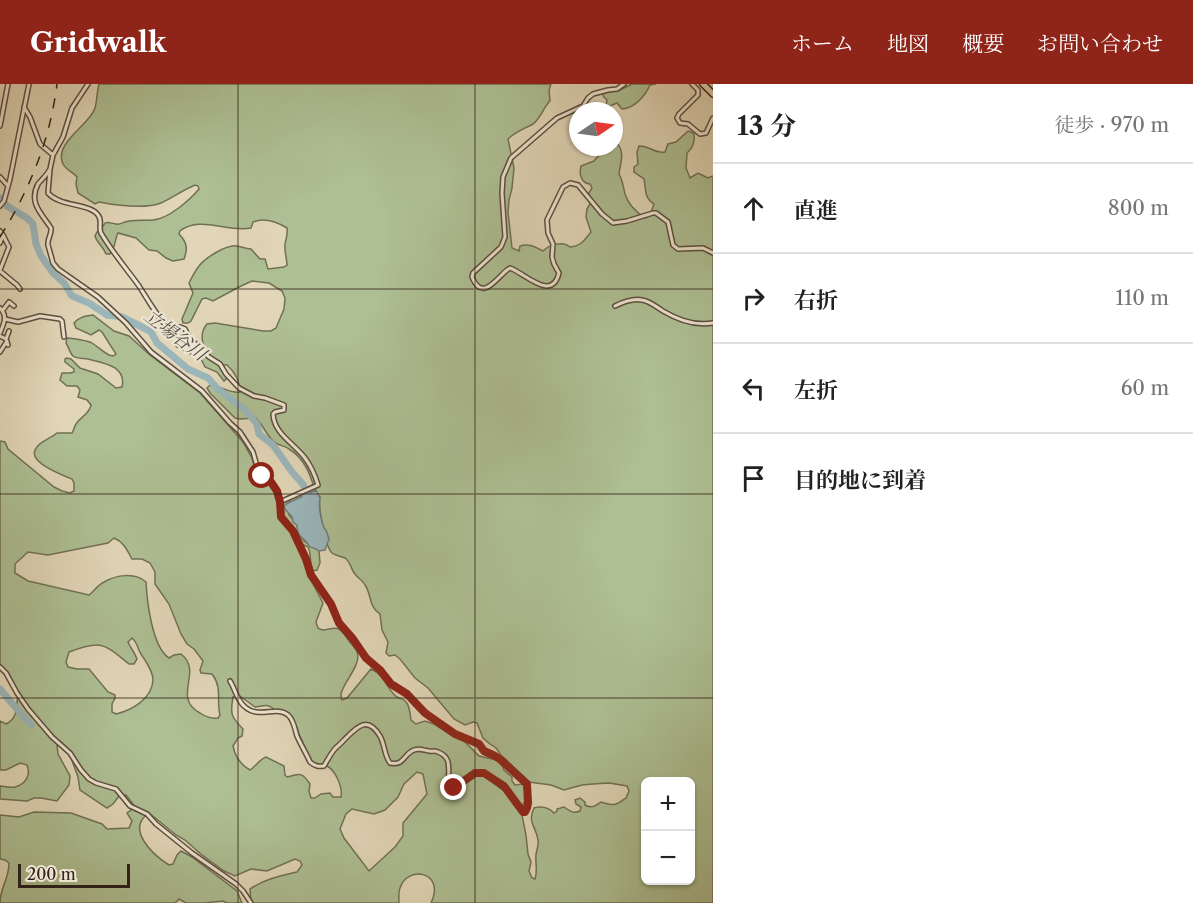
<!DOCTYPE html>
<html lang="ja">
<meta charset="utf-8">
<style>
:root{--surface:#fff;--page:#f2f2f2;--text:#222;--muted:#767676;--line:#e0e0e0;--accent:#8f2418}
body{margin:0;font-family:"Libre Caslon Text","Noto Serif JP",serif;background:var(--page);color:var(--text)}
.controls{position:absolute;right:18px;bottom:18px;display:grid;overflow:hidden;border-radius:9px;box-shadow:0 2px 4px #0004}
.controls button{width:54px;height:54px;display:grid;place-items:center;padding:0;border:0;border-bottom:2px solid var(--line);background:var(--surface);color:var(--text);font:30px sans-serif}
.compass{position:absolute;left:569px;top:18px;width:54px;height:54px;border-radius:50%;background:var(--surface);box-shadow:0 2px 4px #0004;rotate:77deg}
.scale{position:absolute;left:18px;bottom:15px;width:112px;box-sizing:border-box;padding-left:6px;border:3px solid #322218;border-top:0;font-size:16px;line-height:21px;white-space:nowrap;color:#322218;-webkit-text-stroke:4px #ece4d0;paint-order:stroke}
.stop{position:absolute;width:18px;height:18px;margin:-14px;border:4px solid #8f2418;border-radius:50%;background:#fff}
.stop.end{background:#8f2418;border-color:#fff;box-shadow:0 2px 6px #0008}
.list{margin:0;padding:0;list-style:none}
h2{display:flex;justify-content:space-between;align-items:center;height:78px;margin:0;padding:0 24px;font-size:26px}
h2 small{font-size:20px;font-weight:400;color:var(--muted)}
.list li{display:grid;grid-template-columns:39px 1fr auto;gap:18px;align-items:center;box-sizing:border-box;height:90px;padding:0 24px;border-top:2px solid var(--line)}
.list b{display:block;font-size:22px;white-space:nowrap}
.list em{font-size:20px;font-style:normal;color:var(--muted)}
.icon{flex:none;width:33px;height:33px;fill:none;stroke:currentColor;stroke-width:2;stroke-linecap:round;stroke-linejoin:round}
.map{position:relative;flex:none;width:713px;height:819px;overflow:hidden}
header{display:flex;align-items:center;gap:36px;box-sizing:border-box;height:84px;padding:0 30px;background:var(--accent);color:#fff}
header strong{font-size:28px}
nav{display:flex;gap:33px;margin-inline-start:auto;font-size:21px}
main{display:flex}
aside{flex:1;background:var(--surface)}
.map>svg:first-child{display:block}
.green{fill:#adbf93;stroke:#707056;stroke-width:1.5;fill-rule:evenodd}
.water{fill:#9bb6bb;stroke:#717b7a;stroke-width:1.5}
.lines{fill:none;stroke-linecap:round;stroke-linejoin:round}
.river{stroke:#9bb6bb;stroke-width:7}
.street-casing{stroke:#5e4f40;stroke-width:6}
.highway-casing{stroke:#322218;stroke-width:8}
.street{stroke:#ece4d0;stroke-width:3}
.highway{stroke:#e1d6b7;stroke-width:5}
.rail{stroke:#322218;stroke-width:1.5;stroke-dasharray:10 10;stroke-linecap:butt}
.route{stroke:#8f2418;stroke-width:8}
.grid{fill:none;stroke:#322218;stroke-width:1.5;stroke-opacity:0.55}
.labels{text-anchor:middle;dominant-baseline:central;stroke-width:4.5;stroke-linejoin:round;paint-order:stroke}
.water-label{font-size:18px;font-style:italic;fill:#524e49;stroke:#ece4d0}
</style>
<header>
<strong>Gridwalk</strong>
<nav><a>ホーム</a><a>地図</a><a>概要</a><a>お問い合わせ</a></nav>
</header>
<main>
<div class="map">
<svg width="713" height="819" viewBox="0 0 713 819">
<rect width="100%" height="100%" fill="#e1d6b7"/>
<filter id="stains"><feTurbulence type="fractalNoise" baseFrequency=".00333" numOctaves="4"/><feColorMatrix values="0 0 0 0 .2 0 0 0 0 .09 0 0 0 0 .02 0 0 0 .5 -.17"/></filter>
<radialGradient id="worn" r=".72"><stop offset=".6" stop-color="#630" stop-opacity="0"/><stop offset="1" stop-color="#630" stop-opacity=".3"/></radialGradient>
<!-- green -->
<path class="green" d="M99,0h452l-2,6 1,11c-7,7 -9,17 -17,23 -9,5 -18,8 -25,15l6,29 -2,20 -3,12 -1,12 4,36 7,3 1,-5c9,-3 15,1 23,5 7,-7 20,-10 27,-4 11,-1 15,-7 21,-15l-5,-15 1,-8 3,-5 -1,-11 3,-5 -2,-4c-9,-1 -11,-10 -9,-18l13,-5 12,-14h8v-5h2c10,10 4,21 3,32 4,7 4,12 6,20 3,10 11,18 20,24l5,-3 4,-11c-10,-6 -8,-15 -10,-25l-10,-7v-5l4,-3 -1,-12 2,-6c9,-1 16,8 26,6l3,-8 8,-2 12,-11 3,1 3,2c1,8 -1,14 -7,19l-1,15 4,10 8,-5 10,5 5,-2v727h-282c15,-32 -24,-38 -31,-15 -2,5 -1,10 -1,15h-148l-1,-14c15,-10 30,-13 47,-17l5,-7 -2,-4 -5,-2 -28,12 -16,-2 -16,7 -11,-5 -22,-16 -17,-15 -9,-5 -27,-22c-24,16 4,42 20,52l4,-1 4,-9 4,-4 11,6 45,34 5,12h-15l-4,-2 -19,2h-18l-7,-4 -4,4h-175c0,-16 9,-23 9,-40l-4,-3 -5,-1v-44l19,2 15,-5 37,1 31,11 5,5 22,-1 3,-7 -5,-8 4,-3 2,-6 -7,-9 -7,1 -6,8 -6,4 -27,-18 -2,-13 -8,-22 -9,-13 -4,3 1,9 12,22 -1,9 -12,16 -16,-3h-7l-7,3 -27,-2v-13c5,0 10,2 15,1 11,-3 16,-12 12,-22l-7,-2 -14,7h-6v-49l6,3c14,-7 8,-18 13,-30l-19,-28v-225l5,1 3,7 46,38 8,4 8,2 4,-2v-8l-2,-4c-10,-4 -48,-18 -35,-32 4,-6 14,-9 20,-14h15c2,-3 2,-6 4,-9 5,-8 13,-9 15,-19l-4,-5 -9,-3 2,-7 -3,-4h-10l-7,-6 2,-7h8l4,-1v-3l-9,-7v-3l2,-1 4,1 9,9 18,6 18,14 6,-1c5,-22 -20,-24 -34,-28 -5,-1 -11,0 -15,-3 -3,-3 -5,-10 -7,-13l1,-5c5,0 22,3 25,5 6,4 11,9 17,12l4,1 3,-2 -14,-22 -3,-2 -8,5 -15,-7 -2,-5c5,-6 11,-7 19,-8l21,16 15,5 21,19 50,38 43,49 9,16 4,15 3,5 13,8 4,6 3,12 4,-1 4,-5 3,2v2l-2,1 1,12 8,9 2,10 5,7 15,10 1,12 -3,7 -4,1c-4,-8 -1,-16 -5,-24l-8,-4 -3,3 7,14 7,20 12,23 -7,19 2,6 4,2c16,-2 16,-6 27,11 2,3 7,7 8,11 5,11 -12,29 -15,39 -2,3 -1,6 0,9l5,-2 24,-29c14,6 16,21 26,28 5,3 5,0 9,5 4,4 4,12 5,18l5,4 9,-3 9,3 19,12 9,3 17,17 18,4 4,3 3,7 8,7v4l3,4 8,-1 3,3 -1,14 -3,5v9l4,20 2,19 3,8 -2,9 3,7 3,1c3,-9 0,-16 1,-25 1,-4 3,-10 2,-14 -2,-14 -11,-18 -4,-32 7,-2 14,-1 20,5l3,-2v-2l7,-2c6,4 9,7 16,4l1,-4 -5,-3 -1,-4 5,-2 5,4v3c7,4 10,1 16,-3 5,1 10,4 15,2 4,-1 6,-4 10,-6l3,-7 -2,-5 -18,-3 -16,1 -11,1 -18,5 -13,-5 -22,-3 -28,-27 -5,-7 -6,-4 -7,-6 -6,-15 -4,-1 -8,3 -11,-6 -26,-31 -13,-10 -15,-19 -5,-4 -6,1 -3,-3 2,-11 -6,-12 -2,-16c-12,-8 -8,-19 -15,-29 -2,-4 -7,-7 -10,-11 -4,-4 -4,-12 -10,-16 -4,-2 -9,-2 -13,-5 -7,-7 -14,-46 -12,-56 -6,-7 -12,-2 -20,-2v-3l10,-5 3,-3c-4,-13 -12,-28 -24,-35 -5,-4 -11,-3 -16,-8 -7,-7 -10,-16 -17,-23l-16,1 -5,-1 -25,-25 -3,-5 3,-3c11,1 21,9 30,7 0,-11 -4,-19 -13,-27h-4l-2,3 6,8 -1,3 -2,2 -7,-9 -12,-5 -8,-16 6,-8c-2,-7 -1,-13 4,-19l8,-1 48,8h8l5,-3 8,-19 1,-11 -3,-7 -13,-8 -17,-2 -11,5 -28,15 -7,-3 -4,1 -11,22 -3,2h-5l-1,-4 11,-26 -4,-10c3,-6 6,-12 10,-17 6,-8 28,-22 38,-20 5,1 9,3 14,3l9,10h5l3,10 16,-2 3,-2c0,-7 -3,-14 -2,-21 1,-6 3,-9 2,-16 -10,-6 -22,-11 -34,-6l-2,6c-23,5 -51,-13 -71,3l-1,3c8,8 9,15 5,25l-11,2 -7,-3 -9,-7 -8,-1 -13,-12 -18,-5c-4,8 -2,14 -8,21h-4c-3,-8 -9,-11 -11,-18l2,-4 5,-3c3,-10 7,-6 14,-5 3,1 6,-1 9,-2 9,-3 18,-1 28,-2 15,-1 37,-20 46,-31l-1,-3 -3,-1c-12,5 -23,13 -34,18 -16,6 -46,2 -62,-1l-4,2 -17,-11 -2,-9 1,-7c-4,-5 -11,-7 -14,-13 -10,-21 27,-39 32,-56 2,-7 2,-17 4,-24zM114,454c10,4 13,12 18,21h10l8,4 5,9v12l14,20 12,30 6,10 7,5 9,12 -3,9 1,3 11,1c11,14 4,27 8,41l-2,3c-7,1 -12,-1 -18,-5 -29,-16 4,-41 -19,-59l-7,1 -5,3c-17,-11 -22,-57 -23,-76 -11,-10 -30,-7 -42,0 -6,3 -10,9 -15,13l-61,-14 -13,-8v-9l13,-12 20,3 60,-12zM132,554c6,5 5,10 9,16 5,8 12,17 12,26 -1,19 -21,30 -37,34l-4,-2v-8l3,-6v-3l-7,-3 -19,-23h-12l-9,-2 -2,-5 3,-10c33,-13 35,-8 60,12h5l3,-5c-3,-8 -6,-10 -9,-17zM240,612l15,11c9,-1 13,-4 20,3h7l6,3 8,12 3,9 13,28c5,3 10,1 15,4 9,5 16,22 14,31h-8l-3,-4 -9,1 -6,4h-4l-2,-7 1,-7c-9,-13 -10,-10 -23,-7l-2,-2 -1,-9 -18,-9c-6,2 -10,9 -16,13 -9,-5 -15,-14 -17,-24l5,-8 4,-2 1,-7c-12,-12 -13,-15 -10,-32zM417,688l6,2 4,20 -24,29v13l-8,11 -26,24 -25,-33 -4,-9 6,-15 6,-5 22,5 11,-4 13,-13 6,-13zM646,698h44v98h-44z
M632,0h24l-6,1c-5,11 -15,23 -28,24l-5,-6 -7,3h-4l1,-6 -4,-4v-3l6,-2h9z"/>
<!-- water -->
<path class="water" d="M316,406l4,8c-2,9 1,21 4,30l2,2 3,9 -4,11 -6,1 -3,-2 -6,-2c-6,-11 -13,-8 -13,-22l-4,-3 -1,-5 -7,-8 -1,-3 4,-3z"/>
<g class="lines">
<!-- river -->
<path class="river" d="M0,114l7,8 20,12 6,6 3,20 5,12 12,17 11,10 8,13 17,7 18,12 15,2 24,12 5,3 6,11 12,10 19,16 20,9 10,11 27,21 12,14 2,10 14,11 19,27 10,11 4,7v12
M0,605c10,12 20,24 31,36"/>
<defs>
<path id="street" d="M88,0l-16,24 -9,29 -10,18 -3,14 -2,24c12,14 42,10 50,22 5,6 0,11 3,18 11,19 25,35 38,53 9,14 18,30 29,42l4,2 8,-3 5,2 4,8 6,8 -3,2 -8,-3 -6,1 16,8
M624,0l-7,5 -9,1 -15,4 -5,4 -5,8 -26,12 -46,40 -8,19 -1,16 3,44 -4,10 -28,26 -1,4c10,25 24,2 35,-7l3,-2c16,6 42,34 49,5l-5,-9 -2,-7 1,-13 -5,-11 -1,-13 16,-33 7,-4 8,2 24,29 11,9 14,-2 26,-8h3l12,9 5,23 5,4 25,-1 10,5
M692,0l6,6v5l-19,19 -2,4 3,5 8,1 12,10 6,-1 7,-15
M24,23l6,10 10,27 13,11
M0,42l8,-42
M50,85c-3,6 -8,10 -12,15 -10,19 4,30 13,44 1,6 -4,11 -3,17l5,18 5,6 40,28 28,26 25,29 51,39 28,32 10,9 13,20 6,21 12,9 6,9 3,11 1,15 12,14 13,28 5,16 20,29 8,19 14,16 13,19 14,12 11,14 16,10 18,19 30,21 24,10 5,7 12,5 5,4 26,24v24l-1,3 -3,1 -15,-21 -24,-18h-9l-23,17c-9,-12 5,-31 -14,-38 -6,-2 -3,0 -9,-1 -6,-1 -10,-3 -15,-1 -11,4 -9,16 -24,13 -6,-8 -5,-18 -10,-27 -13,-21 -23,-9 -36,4 -3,4 -7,6 -10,10 -4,5 -7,11 -10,16 -6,1 -9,0 -14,-4 -4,-9 -9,-17 -13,-26 -2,-6 -3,-16 -9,-21 -11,-10 -30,5 -44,-9 -7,-6 -9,-17 -14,-25
M0,93l8,9
M0,122l4,-5 6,-22 19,-95
M0,147l3,4 -3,8
M0,186l9,-23 -6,-12
M0,187l17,14 3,4
M615,222c8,-4 18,-8 27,-6 8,1 14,7 21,11 15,9 33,15 50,12
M0,224c8,8 4,15 0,25
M3,226l6,-8 5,4
M5,235l13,3 22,-6 20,3 2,2 2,16
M0,252l6,3 2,6
M6,255l3,-8
M196,260l13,13 11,7 6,10 13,14 15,8 11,2 19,7v5l-9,2 -2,2c1,20 21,29 32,44 6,8 10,17 13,27l-38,17
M0,268l7,-11
M0,583l6,6 11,20 11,16 24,28 18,16 11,17 8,9 7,4 20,6 14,17 17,8 9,10 36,29 44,31 7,7 8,12"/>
<path id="highway" d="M703,0l10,10"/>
</defs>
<!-- street casing -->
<use href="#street" class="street-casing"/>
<!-- highway casing -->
<use href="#highway" class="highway-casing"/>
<!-- street -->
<use href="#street" class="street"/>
<!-- highway -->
<use href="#highway" class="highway"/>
<!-- rail -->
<path class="rail" d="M0,153c30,-48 50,-97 57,-153"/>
</g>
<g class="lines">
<!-- route -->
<path class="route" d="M262,392l9,6 6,9 3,11 1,15 12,14 13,28 5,16 20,29 8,19 14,16 13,19 14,12 11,14 16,10 18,19 30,21 24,10 5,7 11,5 6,4 26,24 1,19 -1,5 -2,4h-2l-19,-26 -20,-13h-9l-21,15"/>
</g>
<!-- grid -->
<path class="grid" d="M238,0v819M475,0v819M0,205h713M0,410h713M0,614h713"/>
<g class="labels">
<!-- water labels -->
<g class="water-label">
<text transform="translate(175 251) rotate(37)">立場谷川</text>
</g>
</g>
<rect width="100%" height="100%" filter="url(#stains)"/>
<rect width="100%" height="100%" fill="url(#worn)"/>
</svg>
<div class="controls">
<button>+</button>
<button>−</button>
</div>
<svg class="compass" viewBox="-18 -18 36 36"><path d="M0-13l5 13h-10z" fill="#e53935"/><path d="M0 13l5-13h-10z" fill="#767676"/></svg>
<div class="scale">200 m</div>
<div class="stop" style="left:262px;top:392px"></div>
<div class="stop end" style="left:454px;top:704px"></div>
</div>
<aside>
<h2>13 分<small>徒歩 · 970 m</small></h2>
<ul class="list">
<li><svg class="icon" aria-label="ahead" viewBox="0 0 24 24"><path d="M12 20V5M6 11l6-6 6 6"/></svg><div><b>直進</b></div><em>800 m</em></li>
<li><svg class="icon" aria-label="right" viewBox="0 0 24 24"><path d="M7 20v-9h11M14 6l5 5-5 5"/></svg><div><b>右折</b></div><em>110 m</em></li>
<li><svg class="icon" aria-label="left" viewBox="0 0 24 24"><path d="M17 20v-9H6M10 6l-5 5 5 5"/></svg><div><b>左折</b></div><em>60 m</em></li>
<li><svg class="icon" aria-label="arrive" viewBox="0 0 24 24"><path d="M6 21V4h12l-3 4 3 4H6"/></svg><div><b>目的地に到着</b></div></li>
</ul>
</aside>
</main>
